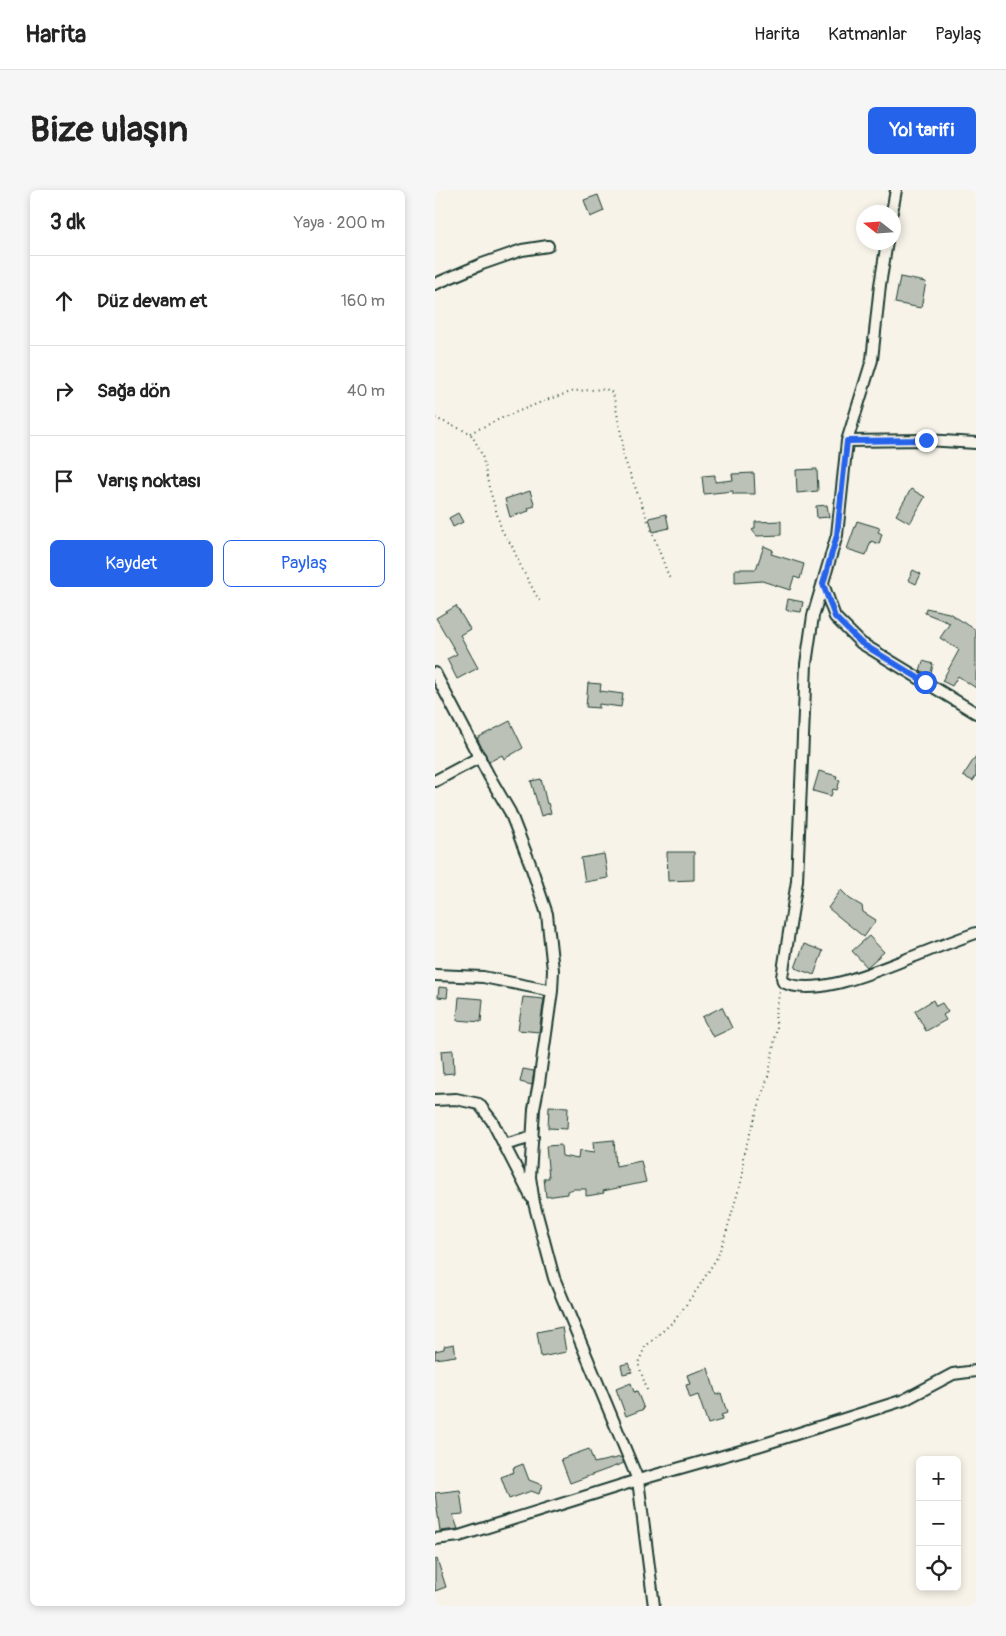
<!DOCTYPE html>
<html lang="tr">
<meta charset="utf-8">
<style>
:root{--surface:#fff;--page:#f6f6f6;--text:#222;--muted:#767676;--line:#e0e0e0;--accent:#2563eb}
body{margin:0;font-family:Pangolin,sans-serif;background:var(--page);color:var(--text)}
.controls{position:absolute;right:15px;bottom:15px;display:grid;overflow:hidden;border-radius:8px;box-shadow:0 2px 8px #0003}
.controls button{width:45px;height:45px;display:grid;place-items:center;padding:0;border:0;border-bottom:1px solid var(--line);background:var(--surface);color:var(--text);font:25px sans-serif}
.compass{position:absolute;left:421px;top:15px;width:45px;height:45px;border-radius:50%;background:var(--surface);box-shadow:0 2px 8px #0003;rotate:287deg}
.stop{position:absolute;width:15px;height:15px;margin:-11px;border:4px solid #2563eb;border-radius:50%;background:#fff}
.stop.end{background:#2563eb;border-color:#fff;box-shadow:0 1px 5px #0008}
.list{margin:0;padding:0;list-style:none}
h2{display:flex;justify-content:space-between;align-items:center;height:65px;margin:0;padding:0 20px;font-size:21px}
h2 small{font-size:16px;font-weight:400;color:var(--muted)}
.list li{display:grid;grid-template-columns:32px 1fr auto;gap:15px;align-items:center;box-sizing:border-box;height:90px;padding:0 20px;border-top:1px solid var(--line)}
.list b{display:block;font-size:19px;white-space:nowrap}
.list em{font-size:16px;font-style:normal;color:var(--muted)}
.actions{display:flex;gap:10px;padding:15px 20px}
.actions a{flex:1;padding:11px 0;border:1px solid var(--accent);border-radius:8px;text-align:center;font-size:18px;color:var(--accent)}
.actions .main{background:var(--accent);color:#fff}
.icon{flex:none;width:28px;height:28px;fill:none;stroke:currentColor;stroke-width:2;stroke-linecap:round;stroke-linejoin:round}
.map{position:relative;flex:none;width:541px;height:1416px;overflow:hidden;border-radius:8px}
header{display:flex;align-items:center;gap:30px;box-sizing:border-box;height:70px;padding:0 25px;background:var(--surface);border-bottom:1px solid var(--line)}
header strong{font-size:24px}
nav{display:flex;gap:28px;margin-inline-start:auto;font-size:18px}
.intro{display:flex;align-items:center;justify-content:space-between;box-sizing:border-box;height:120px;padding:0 30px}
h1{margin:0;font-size:35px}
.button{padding:12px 22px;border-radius:8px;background:var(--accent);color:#fff;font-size:18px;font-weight:700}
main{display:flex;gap:30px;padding:0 30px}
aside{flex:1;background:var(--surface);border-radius:8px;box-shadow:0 2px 8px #0003}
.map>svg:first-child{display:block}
.building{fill:#bbc1b6;stroke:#1f3d34}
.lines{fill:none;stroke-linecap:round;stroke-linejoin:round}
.street-casing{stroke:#1f3d34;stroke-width:14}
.path{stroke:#1f3d34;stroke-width:2;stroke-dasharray:1 4;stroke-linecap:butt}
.street{stroke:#f7f3e8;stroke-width:10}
.route{stroke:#2563eb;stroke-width:6}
</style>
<header>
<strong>Harita</strong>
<nav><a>Harita</a><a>Katmanlar</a><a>Paylaş</a></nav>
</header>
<div class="intro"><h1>Bize ulaşın</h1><a class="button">Yol tarifi</a></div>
<main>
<aside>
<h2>3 dk<small>Yaya · 200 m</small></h2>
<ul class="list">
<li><svg class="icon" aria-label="ahead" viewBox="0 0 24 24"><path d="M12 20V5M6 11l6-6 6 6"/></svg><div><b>Düz devam et</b></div><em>160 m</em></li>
<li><svg class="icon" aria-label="right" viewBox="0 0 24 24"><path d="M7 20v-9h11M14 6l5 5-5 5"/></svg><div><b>Sağa dön</b></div><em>40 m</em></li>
<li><svg class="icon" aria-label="arrive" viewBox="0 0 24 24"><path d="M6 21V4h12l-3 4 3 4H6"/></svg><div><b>Varış noktası</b></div></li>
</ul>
<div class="actions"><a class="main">Kaydet</a><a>Paylaş</a></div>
</aside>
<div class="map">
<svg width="541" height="1416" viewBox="0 0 541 1416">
<rect width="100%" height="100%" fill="#f7f3e8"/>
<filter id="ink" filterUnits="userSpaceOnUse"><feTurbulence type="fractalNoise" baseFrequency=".02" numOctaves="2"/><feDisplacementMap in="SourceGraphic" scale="10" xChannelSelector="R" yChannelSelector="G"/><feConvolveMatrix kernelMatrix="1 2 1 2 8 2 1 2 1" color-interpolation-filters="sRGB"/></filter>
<g filter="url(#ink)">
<!-- building -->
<path class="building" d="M163,5l6,16 -14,6 -6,-17z
M465,87l26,5 -5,26 -26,-5z
M382,279l1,22 -21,2 -1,-23z
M319,283l1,21h-22v-3l-29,3 -2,-18 13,-1v7l18,-2 -1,-6z
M476,299l14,8 -15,26 -14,-8z
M95,301l5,15 -7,2 1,3 -19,6 -5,-18z
M392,315l2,12 -12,1 -1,-12z
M23,323l5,9 -10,5 -4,-9z
M231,324l3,14 -16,4 -4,-14z
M346,331v14l-24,1 -5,-6 3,-2v-6z
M422,331l23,7 -2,4 4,2 -3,10 -8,-3 -5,14 -19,-6z
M329,356l9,4 -2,4 33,10 -4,15 -6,-2 -4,13 -28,-9 -27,2v-14h21z
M478,380l8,4 -5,10 -8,-4z
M353,409l15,3 -2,10 -15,-2z
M21,416l14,23 -10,6 18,33 -21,11 -10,-20 10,-5 -21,-36z
M491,418l23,5 27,17v58l-18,-12 -6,10 -10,-5 17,-31 -19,-12 10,-15 -25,-10z
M488,471l10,3 -2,10 -11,-3z
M153,493l13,1 -1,7 23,3 -2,13 -22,-3v4l-13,-1z
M75,531l13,27 -19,11 -2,-4 -13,7 -12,-24z
M541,566v20l-3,5 -10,-5z
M384,581l18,5 -1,3 4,1 -3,10 -4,-1 -2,7 -18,-5z
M106,589l6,25 1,-1 3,10 -10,3 -10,-35z
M232,662h27v28l-26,1z
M169,664l4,24 -23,4 -4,-24z
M406,700l9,9 12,7 1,6 13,8 -12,17 -36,-29z
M434,746l15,16 -17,15 -15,-16z
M369,754l19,7 -9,24 -19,-7z
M4,797l9,1 -1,10 -9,-1z
M24,807l24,2 -2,23 -24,-2z
M88,807l21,2 -5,33 -21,-2z
M498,810l3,6 6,-3 6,9 -5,3 3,5 -20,11 -11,-20z
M287,817l10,21 -19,9 -11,-20z
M18,860l1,23 -11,1 -2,-23z
M88,879l11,2 -2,14 -12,-3z
M114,916l19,1 -1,22 -19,-1z
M179,950l2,26 25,-5 5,21 -43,9 1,2 -11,2 -7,1v-7h-12l-7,2v3l-21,3 -2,-19h5l-3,-32 15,-1 1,11 16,3 1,-8 15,2 -1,-11z
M127,1137l4,25 -25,5 -4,-25z
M19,1154l2,12 -21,3v-8l9,-2v-3z
M194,1173l3,9 -9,2 -2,-9z
M273,1178l8,27 5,-2 6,20 -6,2 1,5 -14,4 -10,-29 -8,3 -4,-13 4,-1 -3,-9z
M196,1193l3,9 3,-1 7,18 -18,7 -10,-27z
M154,1259l5,14 27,-6 3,6 -54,20 -9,-24z
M88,1274l6,16 13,5 -3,9 -8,-3 -22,8 -8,-22 13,-5 -1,-4z
M25,1300l3,24 -10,1 5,14 -18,2 -5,-38z
M2,1369l9,28 -11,4v-31z"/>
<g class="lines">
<defs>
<path id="street" d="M457,22l4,-22
M452,52l-7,43 -8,75 -25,81 -10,94 -24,81 -7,48 -9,217 -15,96 1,5c34,17 99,-14 132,-26 20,-8 41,-16 61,-23
M0,94l47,-20 40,-14 26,-4
M412,251l79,-1 50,3
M388,394l12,33 26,26 115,70
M0,483l54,103 21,36 21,54 16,48 6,56 -1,21 -69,-14 -48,-2
M0,591l45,-24
M117,801l-13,92 -5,26 -4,68 4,26 20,75 84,202 16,126
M0,910l21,-1 23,5 13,17 39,76
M69,955l29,-8
M0,1349l24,-3 179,-56 120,-34 146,-46 49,-26 23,-3"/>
</defs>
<!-- street casing -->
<use href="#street" class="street-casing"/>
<!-- path -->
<path class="path" d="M0,228l35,15 5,8 7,14 7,32 13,44 10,15 10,23 18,33
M35,243l32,-15 47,-19 25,-8 32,-2 7,4 9,46 1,16 46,122
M212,1200l-9,-27 7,-16 30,-27 23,-32 20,-32 8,-23 17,-58v-19l26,-83 8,-46 -2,-12 5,-24"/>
<!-- street -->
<use href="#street" class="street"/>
</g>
</g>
<g class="lines" filter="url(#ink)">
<!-- route -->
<path class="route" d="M490,492l-64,-39 -26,-26 -12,-33 14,-49 10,-94 79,-1"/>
</g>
</svg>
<div class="controls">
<button>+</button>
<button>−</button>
<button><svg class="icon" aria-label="locate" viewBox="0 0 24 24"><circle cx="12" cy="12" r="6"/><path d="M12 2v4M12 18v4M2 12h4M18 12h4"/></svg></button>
</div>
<svg class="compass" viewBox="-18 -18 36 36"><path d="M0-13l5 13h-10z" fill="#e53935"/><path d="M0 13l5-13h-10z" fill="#767676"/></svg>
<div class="stop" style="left:490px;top:492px"></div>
<div class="stop end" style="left:491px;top:250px"></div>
</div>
</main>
